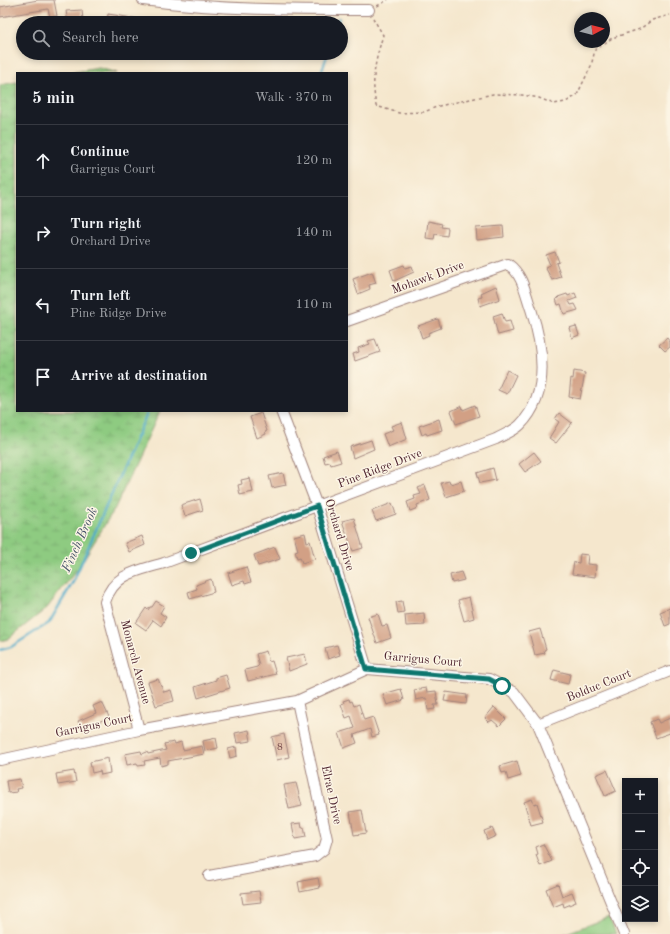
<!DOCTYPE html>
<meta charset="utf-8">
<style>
:root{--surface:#171b24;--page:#242831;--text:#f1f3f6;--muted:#9ea1a6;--line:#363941}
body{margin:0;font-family:"Old Standard TT",serif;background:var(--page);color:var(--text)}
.controls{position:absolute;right:12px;bottom:12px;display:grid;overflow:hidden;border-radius:0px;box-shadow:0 2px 6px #0003}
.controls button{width:36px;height:36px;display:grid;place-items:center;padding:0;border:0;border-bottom:1px solid var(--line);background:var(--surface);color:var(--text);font:20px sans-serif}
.compass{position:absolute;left:574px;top:12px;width:36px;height:36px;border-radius:50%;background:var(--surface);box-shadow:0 2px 6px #0003;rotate:83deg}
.stop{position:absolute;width:12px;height:12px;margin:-9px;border:3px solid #0f766e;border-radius:50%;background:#fff}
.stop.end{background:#0f766e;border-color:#fff;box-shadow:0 1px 4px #0008}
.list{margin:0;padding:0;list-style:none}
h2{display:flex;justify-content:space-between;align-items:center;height:52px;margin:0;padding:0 16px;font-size:17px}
h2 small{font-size:13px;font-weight:400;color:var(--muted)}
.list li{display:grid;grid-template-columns:26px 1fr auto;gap:12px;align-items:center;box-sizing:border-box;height:72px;padding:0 16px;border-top:1px solid var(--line)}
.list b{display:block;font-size:15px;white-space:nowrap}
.list p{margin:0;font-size:13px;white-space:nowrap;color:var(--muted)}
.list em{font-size:13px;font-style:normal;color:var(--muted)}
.icon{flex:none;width:22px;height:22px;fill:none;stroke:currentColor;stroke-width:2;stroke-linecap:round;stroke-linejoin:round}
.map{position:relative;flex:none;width:670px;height:934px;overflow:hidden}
.search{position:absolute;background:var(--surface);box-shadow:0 2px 6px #0003;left:16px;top:16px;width:332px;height:44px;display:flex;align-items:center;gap:10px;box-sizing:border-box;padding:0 14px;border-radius:22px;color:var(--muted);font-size:15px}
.panel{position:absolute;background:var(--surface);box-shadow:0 2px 6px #0003;left:16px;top:72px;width:332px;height:340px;border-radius:0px}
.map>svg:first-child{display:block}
.green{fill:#8ecb81;stroke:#6c7556}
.wetland{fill:url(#wetland-marsh);stroke:#6c7556}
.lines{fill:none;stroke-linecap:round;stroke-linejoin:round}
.stream{stroke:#4baaca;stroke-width:2.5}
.building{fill:#d2a085}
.minor-casing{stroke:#a0837c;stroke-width:12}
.path{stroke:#a0837c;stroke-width:1.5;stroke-dasharray:3 3;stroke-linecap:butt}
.minor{stroke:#fff;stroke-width:10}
.route{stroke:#0f766e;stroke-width:5}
.labels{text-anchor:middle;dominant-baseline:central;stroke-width:3;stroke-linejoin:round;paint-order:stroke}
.number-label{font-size:10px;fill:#6c3f42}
.street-label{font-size:12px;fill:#4a1f2b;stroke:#fcf5e5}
.water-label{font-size:13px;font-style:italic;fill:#4a576b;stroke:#fcf5e5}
</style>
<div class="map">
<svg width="670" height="934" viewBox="0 0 670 934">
<defs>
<pattern id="wetland-marsh" width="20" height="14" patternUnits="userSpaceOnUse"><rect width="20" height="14" fill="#8ecb81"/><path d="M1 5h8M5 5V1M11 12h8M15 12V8" fill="none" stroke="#7cae70"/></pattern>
</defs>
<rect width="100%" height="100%" fill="#fcf5e5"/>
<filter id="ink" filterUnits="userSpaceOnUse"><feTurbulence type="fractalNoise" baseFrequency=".025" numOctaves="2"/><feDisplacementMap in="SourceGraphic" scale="8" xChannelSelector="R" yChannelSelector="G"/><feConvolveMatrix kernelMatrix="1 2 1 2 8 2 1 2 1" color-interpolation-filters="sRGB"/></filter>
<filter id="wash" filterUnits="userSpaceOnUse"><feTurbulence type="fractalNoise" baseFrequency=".012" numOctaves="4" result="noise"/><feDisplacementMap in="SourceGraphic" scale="16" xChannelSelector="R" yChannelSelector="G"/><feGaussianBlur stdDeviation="0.9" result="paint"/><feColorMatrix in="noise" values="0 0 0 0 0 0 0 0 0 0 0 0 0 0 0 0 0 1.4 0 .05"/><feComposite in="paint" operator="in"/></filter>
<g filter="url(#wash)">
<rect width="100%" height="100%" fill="#f5e7cd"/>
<!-- green -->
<path class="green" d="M609,917l7,17h-52z"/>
<!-- wetland -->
<path class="wetland" d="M99,68l18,5h-48z
M17,82v329h143l-45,97 -36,59 -32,41 -39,31 -8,2v-556z"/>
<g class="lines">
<!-- stream -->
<path class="stream" d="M337,23l2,-5
M321,73l7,-20
M0,650l11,-3 38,-24 24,-41 75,-171"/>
</g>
<g id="blocks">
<!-- building -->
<path class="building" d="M38,0h16l3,16 -7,1 -2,-8 -48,8v-10z
M82,10l1,10 -15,2 -2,-11z
M108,14l31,5v4h-32z
M428,221l14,3 -1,3 7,1 -1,8 -12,-2 -1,5 -8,-1z
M503,226l1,11 -27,3 -1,-12z
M555,252l4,10 -3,1 5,14 -9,3 -7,-13 5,-2 -4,-10z
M404,265l1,3 7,-2 2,6 -20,9 -4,-11z
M372,272l4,11 -7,2 1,4 -12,5 -5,-15z
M496,286l4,13 -20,7 -2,-8 4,-1 -1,-4z
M575,293l2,5 -8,3 2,4 4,-1 3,6 -14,4 -3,-10 -3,1 -2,-6 3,-1 -1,-1 9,-3 1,2z
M502,313l3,9 5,-1 3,10 -15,4 -5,-19z
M438,319l3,9 -13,5 1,2 -7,3 -4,-12z
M576,326l3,9 -7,3 -3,-10z
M667,338l3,4v5l-5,4 -6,-6z
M375,339l5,13 -25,9 -2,-7 6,-2 -1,-4 12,-4 -2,-3z
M507,370l9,5 -9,19 -9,-4z
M574,371l11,2 -5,26 -11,-2 2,-19 2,1z
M475,405l4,11 -23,8 -5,-13 11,-5 1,4z
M261,413l6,18 -2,1 1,2 -9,4 -7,-21z
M559,413l13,10 -16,20 -7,-5 10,-16 -4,-3z
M439,419l3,11 -15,5 -1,-2 -4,2 -3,-9z
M402,422l5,17 -19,8 -5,-13 10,-4 -2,-4z
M371,440l3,9 -21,9 -3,-11z
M337,451l4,11 -10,3 -1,-3 -5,1 -2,-7z
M534,452l7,9 -16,11 -6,-8z
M493,468l3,12 -16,3 -3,-10z
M283,473l3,12 -14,3 -3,-12z
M250,478l3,14 -13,3 -2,-10 4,-1 -1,-4z
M449,481l1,3 11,-3 3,10 -18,6 -5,-14z
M425,485l5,15 -13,5 1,3 -8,3 -3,-9 8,-3 -1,-3 7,-2 -3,-6z
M200,499l3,11 -18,6 -4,-11z
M392,503l4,11 -20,7 -4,-10z
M354,518l9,30 -10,3 -11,-30z
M305,533l2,9 3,-1 5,18 -13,4 -2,-6 -3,1 -2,-7 3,-1 -4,-14z
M142,536l3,9 -16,7 -4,-9z
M275,547l5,12 -22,7 -4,-11z
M580,554l8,1 -1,9 9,1 -1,12 -23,-3 2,-12 5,1z
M246,567l5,15 -6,2 -1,-3 -12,4 -4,-12z
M461,572l3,8 -12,3 -2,-8z
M211,579l3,13 -24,7 -2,-7 9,-3 -1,-4z
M469,597l5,21 -10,3 -6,-21z
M156,601l8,5 -4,7 6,4 -5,9 -8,-6 -7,10 -10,-7 10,-15 2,2 2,-3h2z
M402,601l2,11 -6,1 -2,-11z
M670,608v16l-5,2 -5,-14z
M424,613l1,12 -19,1 -1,-11z
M378,614l4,12 5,-1 4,13 -14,5 -9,-26z
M540,629l6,20 -2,1 1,3 -10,2 -6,-23z
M337,645l3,10 -12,4 -3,-11z
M266,651l3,11 3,-1 4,13 -28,7 -3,-11 12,-3 2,-2 -3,-11z
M305,654l2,10 -18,7 -3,-13z
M554,670l16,4 -2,10 -17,-4z
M226,675l4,13 -32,10 -3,-11 21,-7v-2z
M158,679l6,13 7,-2 3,11 -18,5 -8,-24z
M426,688l1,4 9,-1 2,14h-4l1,4 -7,1 -2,-12 -10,2 -2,-10z
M401,689l3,11 -17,5 -4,-11z
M446,692l21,3 -1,9 -22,-3z
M349,699l1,3 2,-1 2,5 5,-2 5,16 9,-3 6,18 -7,2 -2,-8 -16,6 3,8 -13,5 -5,-15 16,-5 -4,-12 -5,2 -5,-14 3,-1 -1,-2z
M102,702l7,15 -27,13 -4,-9 18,-8 -3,-7z
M494,707l12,12 -7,7 -7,-6 -3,2 -4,-4z
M670,718v15l-14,5 -6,-16 7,-3 2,4z
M249,730l2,11 -14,2 -2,-10z
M284,734l5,23 -12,3 -5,-23z
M216,738l2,10 -13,3 -2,-10z
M174,742l1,2 6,-2 2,8 19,-4 2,8 -36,7v3l-7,2 -1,-8 -16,3 1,4 -7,1 -1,-3 -10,2 -2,-11 16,-3 1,3 5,-2 1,2 18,-4 -2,-6z
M236,747l1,9 -7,2 -2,-9z
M108,758l2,15 -9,2 -1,-4 -8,2 -2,-11z
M517,761l4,15 -13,4 -2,-8 -4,1 -2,-7z
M607,770l9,21 -11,5 -9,-21z
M74,771l2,11 -18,3 -2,-11z
M20,779l2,9 -6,1 1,3 -9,1 -2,-12z
M296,783l6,23 -13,3 -5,-24z
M532,799l2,5 3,-1 6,19 -12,3 -7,-23z
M362,810l4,23 -12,2 -4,-23z
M301,823l1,5 2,-1 2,10 -11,2 -3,-15z
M492,828l4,8 -9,4 -3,-9z
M543,844l9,17 -12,5 -4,-11 2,-1 -2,-7z
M318,878l2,10 -20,4 -2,-10z
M558,884l4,12 10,-4 4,10 -12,5 -1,-4 -10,4 -7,-18z
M259,891l2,11 -18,2 -2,-11z"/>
</g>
</g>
<g filter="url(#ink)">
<use href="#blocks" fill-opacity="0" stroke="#a0837c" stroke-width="1"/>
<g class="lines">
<defs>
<path id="minor" d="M143,0c75,10 150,10 226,10
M281,411l36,95 50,163
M538,724l132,-53
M139,730l-34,-128c9,-29 33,-31 59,-39l332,-124c7,-4 18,-8 24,-14 31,-31 23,-79 11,-116 -6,-17 -8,-34 -23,-45l-161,57
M0,760l139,-30 158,-29 70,-32 122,10 25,13 24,32 86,210
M209,876l106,-20 9,-7 3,-10 -30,-138"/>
</defs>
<!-- minor casing -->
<use href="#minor" class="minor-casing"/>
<!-- path -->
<path class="path" d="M377,6l11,-6
M373,18l10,17c-8,28 -12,42 -7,71l23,7 25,-1 15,-6 54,-12 29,1 17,3 15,6 12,-2 11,-7 14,-29 4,-16 17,-12 28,-9 12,-9 18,-5"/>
<!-- minor -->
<use href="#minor" class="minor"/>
</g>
</g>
<g class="lines" filter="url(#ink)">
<!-- route -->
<path class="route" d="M191,553l126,-47 49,163 123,10 13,7"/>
</g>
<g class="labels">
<!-- number labels -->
<g class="number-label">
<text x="280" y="747">8</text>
</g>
<!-- street labels -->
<g class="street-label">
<text transform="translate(428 278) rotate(-20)">Mohawk Drive</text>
<text transform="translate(380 469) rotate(-21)">Pine Ridge Drive</text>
<text transform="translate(339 535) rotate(73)">Orchard Drive</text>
<text transform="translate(423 660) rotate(5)">Garrigus Court</text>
<text transform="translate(135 662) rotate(75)">Monarch Avenue</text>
<text transform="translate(599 686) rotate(-22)">Bolduc Court</text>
<text transform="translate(94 726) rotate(-12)">Garrigus Court</text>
<text transform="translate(331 795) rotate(78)">Elrae Drive</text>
</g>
<!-- water labels -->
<g class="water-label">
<text transform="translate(80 540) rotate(-66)">Finch Brook</text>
</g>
</g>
</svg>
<div class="controls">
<button>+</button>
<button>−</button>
<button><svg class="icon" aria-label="locate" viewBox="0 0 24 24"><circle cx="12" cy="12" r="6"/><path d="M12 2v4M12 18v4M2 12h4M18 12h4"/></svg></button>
<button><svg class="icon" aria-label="layers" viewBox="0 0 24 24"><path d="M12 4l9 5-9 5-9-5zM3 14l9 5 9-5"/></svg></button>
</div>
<svg class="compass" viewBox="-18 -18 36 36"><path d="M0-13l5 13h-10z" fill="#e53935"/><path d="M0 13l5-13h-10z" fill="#9ea1a6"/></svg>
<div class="stop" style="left:502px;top:686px"></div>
<div class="stop end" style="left:191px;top:553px"></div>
<div class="search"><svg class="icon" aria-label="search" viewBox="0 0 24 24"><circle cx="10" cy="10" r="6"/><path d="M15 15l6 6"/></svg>Search here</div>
<section class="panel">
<h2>5 min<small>Walk · 370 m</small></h2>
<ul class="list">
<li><svg class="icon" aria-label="ahead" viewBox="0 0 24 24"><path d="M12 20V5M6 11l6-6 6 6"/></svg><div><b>Continue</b><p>Garrigus Court</p></div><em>120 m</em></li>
<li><svg class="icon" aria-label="right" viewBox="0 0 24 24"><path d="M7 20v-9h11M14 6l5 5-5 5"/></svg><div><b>Turn right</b><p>Orchard Drive</p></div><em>140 m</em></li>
<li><svg class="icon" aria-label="left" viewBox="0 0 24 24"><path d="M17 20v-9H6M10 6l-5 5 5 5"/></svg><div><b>Turn left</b><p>Pine Ridge Drive</p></div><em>110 m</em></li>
<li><svg class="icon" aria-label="arrive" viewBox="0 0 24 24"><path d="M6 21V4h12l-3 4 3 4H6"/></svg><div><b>Arrive at destination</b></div></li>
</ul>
</section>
</div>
